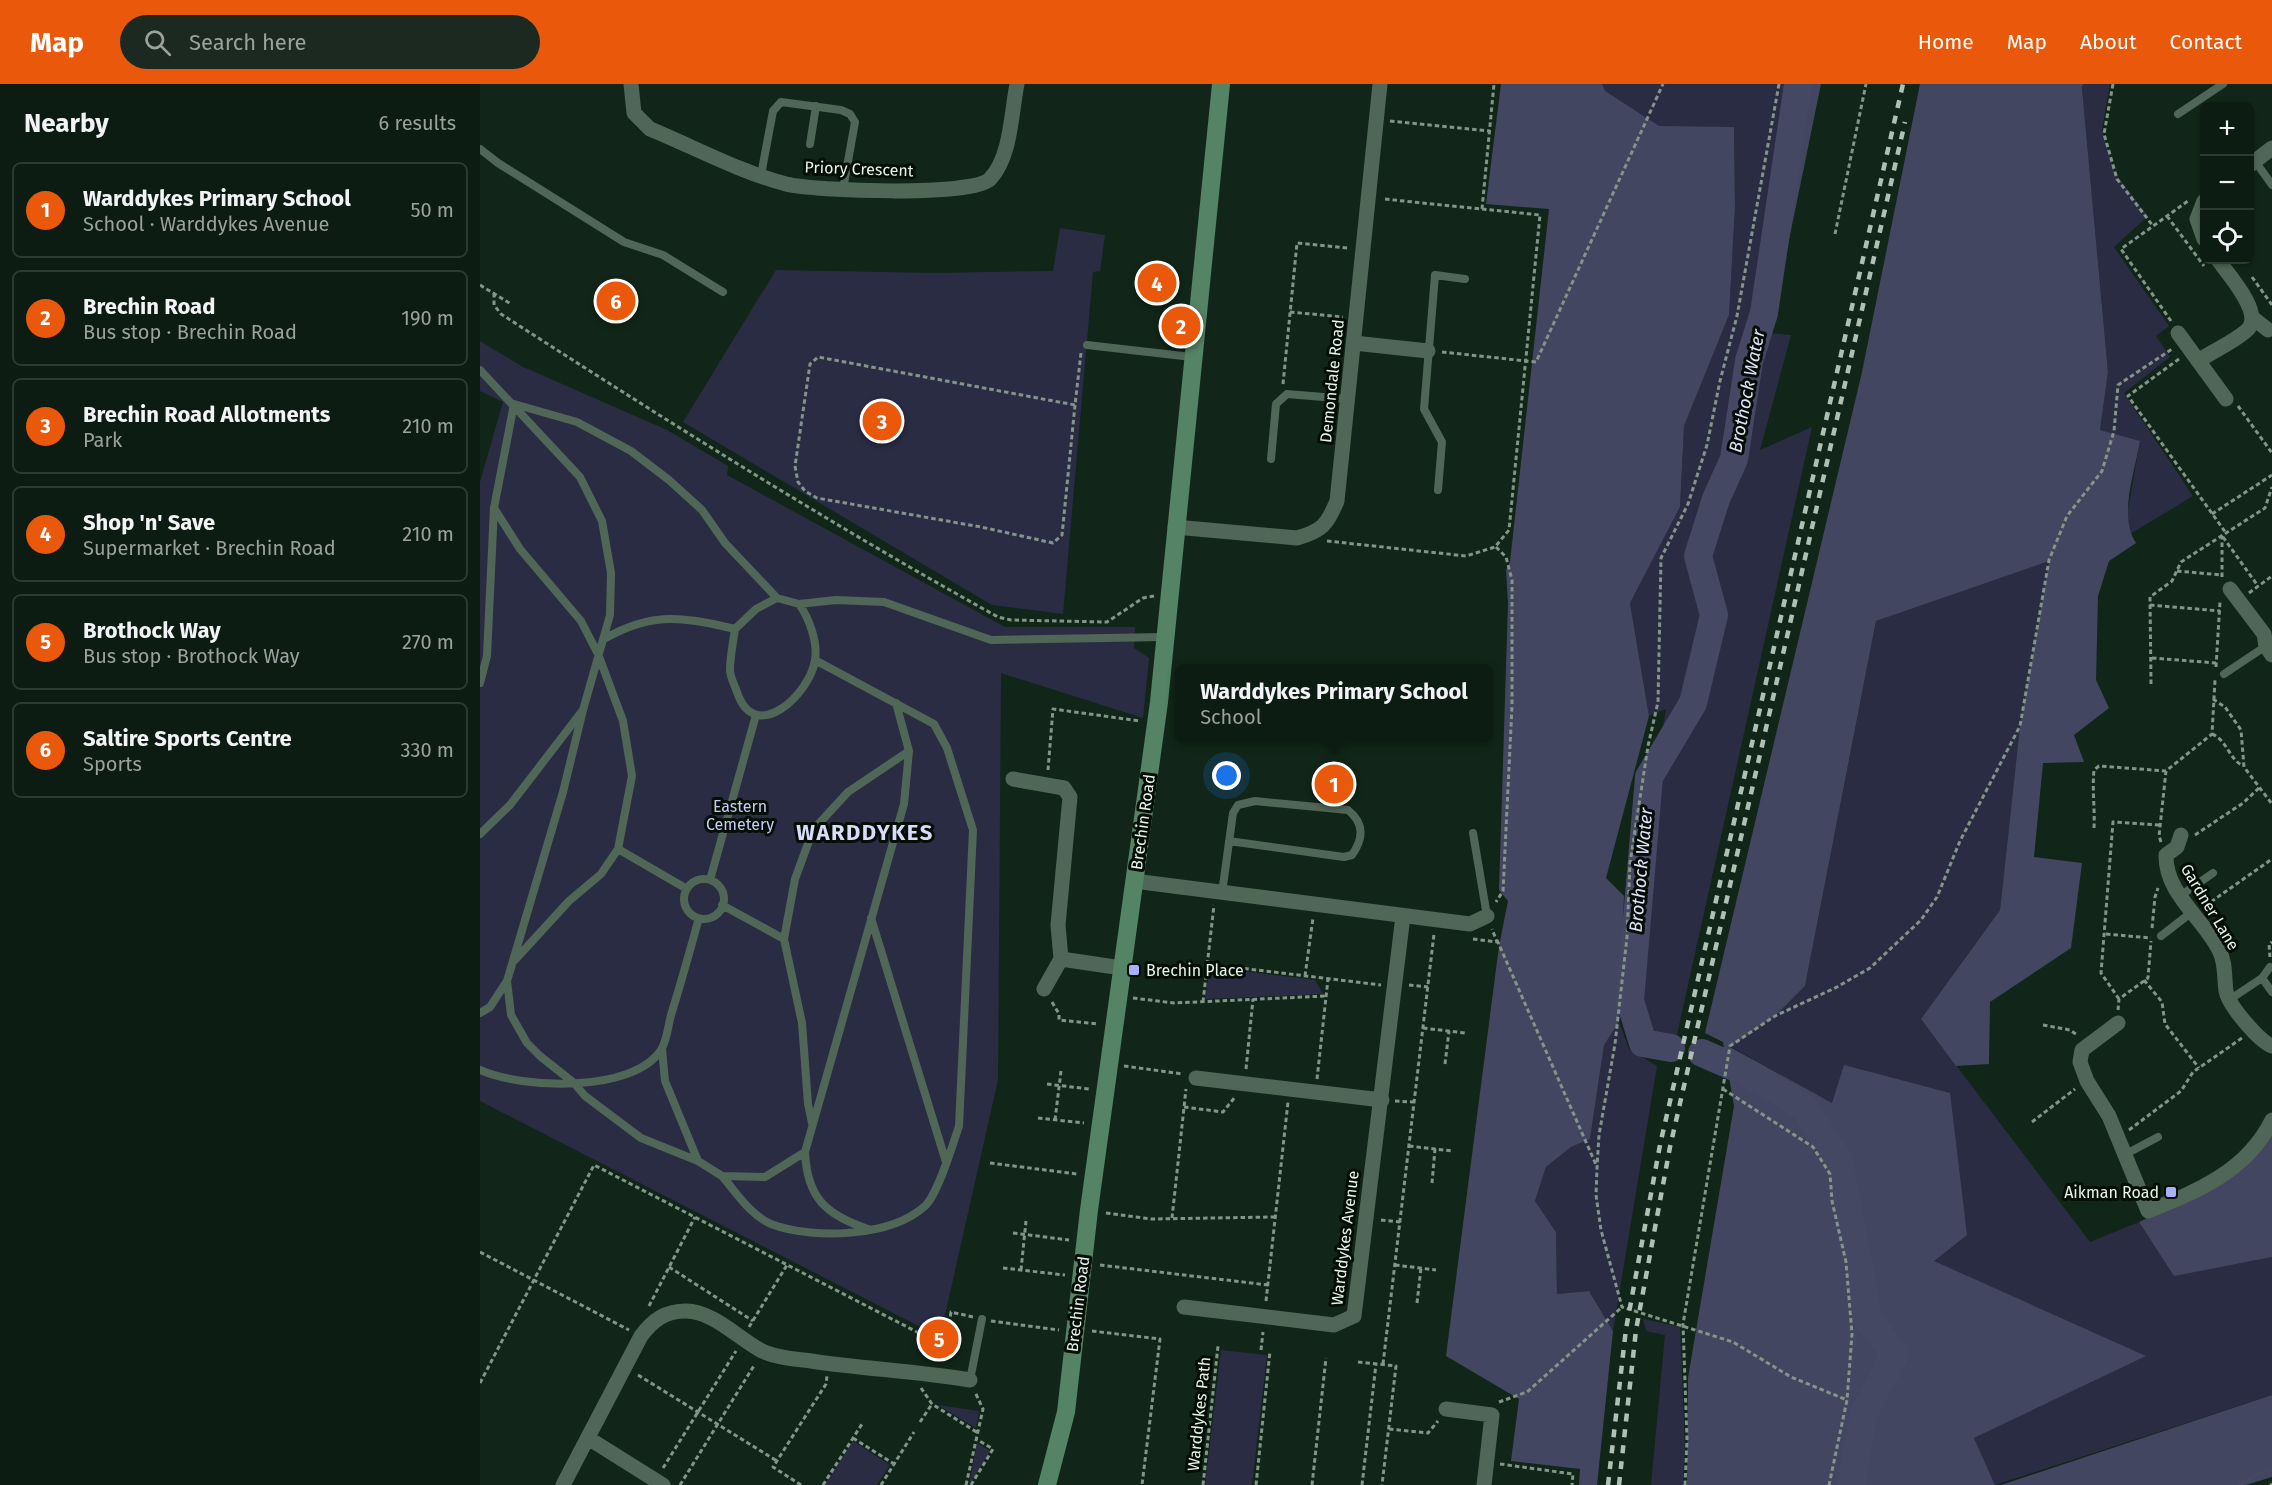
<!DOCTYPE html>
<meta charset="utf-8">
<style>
:root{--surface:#0d1c12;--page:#1b2920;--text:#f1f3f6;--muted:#9aa19f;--line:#2d3a32;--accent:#ea580c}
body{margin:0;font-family:"Fira Sans",sans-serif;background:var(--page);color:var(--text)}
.controls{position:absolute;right:18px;top:18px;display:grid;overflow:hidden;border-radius:9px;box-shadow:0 2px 4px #0004}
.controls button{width:54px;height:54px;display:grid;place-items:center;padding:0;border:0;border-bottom:2px solid var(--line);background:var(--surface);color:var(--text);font:30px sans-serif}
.you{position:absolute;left:747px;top:692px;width:21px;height:21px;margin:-15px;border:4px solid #fff;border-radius:50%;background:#1a73e8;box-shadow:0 0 0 9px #1a73e833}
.badge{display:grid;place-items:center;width:39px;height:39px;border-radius:50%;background:var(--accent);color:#fff;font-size:20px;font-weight:700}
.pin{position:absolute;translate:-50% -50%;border:3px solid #fff;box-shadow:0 2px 6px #0006}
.popup{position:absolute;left:695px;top:580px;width:318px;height:78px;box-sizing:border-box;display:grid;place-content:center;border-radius:9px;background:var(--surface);filter:drop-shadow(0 2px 4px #0005);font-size:20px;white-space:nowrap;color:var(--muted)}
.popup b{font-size:22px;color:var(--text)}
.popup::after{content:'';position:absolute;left:50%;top:100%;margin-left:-12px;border:12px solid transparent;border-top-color:var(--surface)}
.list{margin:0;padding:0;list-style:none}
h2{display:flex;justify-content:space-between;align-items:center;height:78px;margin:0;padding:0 24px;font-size:26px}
h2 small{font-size:20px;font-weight:400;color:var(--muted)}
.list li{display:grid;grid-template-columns:39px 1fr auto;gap:18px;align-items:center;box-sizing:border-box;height:96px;margin:0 12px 12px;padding:0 12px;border:2px solid var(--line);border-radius:9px}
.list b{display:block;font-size:22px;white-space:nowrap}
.list p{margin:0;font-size:20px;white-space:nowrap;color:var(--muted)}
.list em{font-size:20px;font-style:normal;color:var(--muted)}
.icon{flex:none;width:33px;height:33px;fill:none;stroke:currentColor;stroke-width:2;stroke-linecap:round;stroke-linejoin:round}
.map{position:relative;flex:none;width:1792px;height:1401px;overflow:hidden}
header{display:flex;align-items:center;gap:36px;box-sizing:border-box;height:84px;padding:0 30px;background:var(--accent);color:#fff}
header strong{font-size:28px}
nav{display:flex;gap:33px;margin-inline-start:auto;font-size:21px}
.search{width:420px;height:54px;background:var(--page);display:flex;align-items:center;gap:15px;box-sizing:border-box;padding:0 21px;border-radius:33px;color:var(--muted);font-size:22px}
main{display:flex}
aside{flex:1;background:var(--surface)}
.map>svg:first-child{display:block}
.green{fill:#2a2c44}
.forest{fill:#434661}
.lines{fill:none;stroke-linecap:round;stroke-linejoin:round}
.stream{stroke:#444863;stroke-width:4.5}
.river{stroke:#444863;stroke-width:28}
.path{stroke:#839488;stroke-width:3;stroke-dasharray:4.5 3;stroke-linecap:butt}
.lane{stroke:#506757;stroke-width:8}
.street{stroke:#506757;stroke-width:15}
.secondary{stroke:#558365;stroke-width:18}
.rail{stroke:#b0c0b5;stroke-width:4.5;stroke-dasharray:8 8;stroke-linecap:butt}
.poi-dot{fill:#a8b0fc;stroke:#050d07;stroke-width:2}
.labels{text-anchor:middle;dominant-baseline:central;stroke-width:6;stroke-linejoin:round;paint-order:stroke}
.street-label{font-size:16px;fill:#e6f4ea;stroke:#050d07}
.park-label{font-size:16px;fill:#c6ccf7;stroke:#050d07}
.poi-label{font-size:16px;fill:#e6f4ea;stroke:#050d07;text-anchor:start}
.water-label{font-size:18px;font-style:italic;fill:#dfe2f9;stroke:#050d07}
.district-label{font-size:22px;font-weight:bold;letter-spacing:1.5px;fill:#d8dcf9;stroke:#050d07}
</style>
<header>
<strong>Map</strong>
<div class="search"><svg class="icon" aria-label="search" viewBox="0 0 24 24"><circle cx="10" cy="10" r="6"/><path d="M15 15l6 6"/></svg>Search here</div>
<nav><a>Home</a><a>Map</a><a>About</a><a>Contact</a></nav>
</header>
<main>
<aside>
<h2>Nearby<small>6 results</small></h2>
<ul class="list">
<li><span class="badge">1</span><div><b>Warddykes Primary School</b><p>School · Warddykes Avenue</p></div><em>50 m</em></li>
<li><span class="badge">2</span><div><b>Brechin Road</b><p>Bus stop · Brechin Road</p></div><em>190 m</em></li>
<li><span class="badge">3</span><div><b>Brechin Road Allotments</b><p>Park</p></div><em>210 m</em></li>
<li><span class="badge">4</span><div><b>Shop 'n' Save</b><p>Supermarket · Brechin Road</p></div><em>210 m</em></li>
<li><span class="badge">5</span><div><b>Brothock Way</b><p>Bus stop · Brothock Way</p></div><em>270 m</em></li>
<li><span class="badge">6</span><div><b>Saltire Sports Centre</b><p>Sports</p></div><em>330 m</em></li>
</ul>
</aside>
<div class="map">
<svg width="1792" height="1401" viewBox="0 0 1792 1401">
<rect width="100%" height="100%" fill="#112618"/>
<!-- green -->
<path class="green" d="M1122,0h190l-35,208 23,-8 -13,49 24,2 -31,115 52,-23 -136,612 -28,-4 -11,-37 17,-218 12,-71 -17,7 -19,-113 50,-96 4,-81 45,-111 6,-108 -1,-80h-75l-55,-36z
M1603,0h27l-8,45 13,44 33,43 -34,31 55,79 -13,10 14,21 -46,36 69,103 -63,38 -3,-19 13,-73 -40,-12 8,-58 -26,-284z
M580,144l45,7 -5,36 -7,1 -30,342 -71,-9 -309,-183 93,-152 158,3 119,-2z
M0,257l41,25 146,64 61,36 -1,9 278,152h130l-1,21 15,10 -6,60 -142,-45 -3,407 -58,257 -460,-236v-619l23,-80 -23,-11z
M1569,476l-29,166 -20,184 -79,109 169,223 49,-20 35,53 98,-18v138l-277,90 -21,-47 171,-82 -212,-95 -101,-157 -102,-58 45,-30 30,-30 71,-365z
M730,883l105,13 8,14 -118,5z
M1139,938l10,27 28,17 -44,265 -24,-40 -32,3 -1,-62 -21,-31 11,-34 25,-20 19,-8 14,-95z
M1163,1235l37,8 5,120 -2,38h-32l14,-150 -19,-4z
M741,1266l46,5 -15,130h-47z
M458,1321l41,6 -3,17z
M373,1357l37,24 -13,20h-52z
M497,1359l13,8 -21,34z"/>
<!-- forest -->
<path class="forest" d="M1021,0h101l3,7 54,35 75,1 1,80 -6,108 -45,111 -4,81 -50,96 19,113 -43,162 18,18 -5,126 -15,23 -14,94 -19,8 -25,20 -11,34 21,31 1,62 32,-3 24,40 -16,154h-18l1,-16 -69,-8 8,-62 -73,-43 53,-410 9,-45 -9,-11 9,-287 -2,-33 4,-8 39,-353 -63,-5z
M1312,0h29l-41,200 -23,8z
M1440,0h163l-1,4 26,284 -8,58 40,11c-5,31 -22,75 -4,102l-27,18 -11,35 -2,84 13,28 -35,27 10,27 -41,1 -9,94 48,6 -11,85 -81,54 -1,62 -33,2 -35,-47 79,-109 20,-184 29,-165 -173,60 -71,365 -30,30 -45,31 102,56 12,-38 106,28 17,142 -33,26 212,95 -172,82 21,47h-308l1,-107 46,-272 -11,-64 -18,-9 157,-661z
M1792,1039v134l-98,19 -35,-54 53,-24z
M1792,1311v82l-26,8h-245z"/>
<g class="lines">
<!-- stream -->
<path class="stream" d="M1760,1401l15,-10 17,-5"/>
<!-- river -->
<path class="river" d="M1191,964l-28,-5 -13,-42 19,-224 44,-74 21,-88 -16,-59 18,-57 18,-40 15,-98 15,-48 34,-229
M1222,969l46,20 56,34 35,53 30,161 26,33 -31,59 -13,72"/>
<!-- path -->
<path class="path" d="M1299,0l-42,232 -17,65 -13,64 -19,59 -27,54 -3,144 -10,44 -18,117 -3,74 -12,107 -16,91 -2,33 -1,27 5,35 21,77 111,35 58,35 56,23 -18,85
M1633,0l-9,50 13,45 36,47
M910,37l100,10
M1002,125l12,-125
M1687,132l37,50
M1355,150l31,-150
M1772,193l20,28
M0,201l31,19
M14,209v12l7,9c163,105 327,209 497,303l13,3 96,2 36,-24 11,-2
M810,228l53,5
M1691,237l-50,-72 67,-48
M962,268l94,10 127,-278
M1699,275l-51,37 98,137
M803,300l14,-141 51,5
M595,321l-13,130 -9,8 -72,-16 -164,-29 -12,-7 -7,-9 -3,-16 15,-102 8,-7 257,48 6,-52
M1758,322l34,47
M1732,430l60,-39
M1743,453l35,49
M847,457l139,15 29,-9 14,-17 31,-315 -156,-16
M1016,463l10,10 6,23v126l-9,185 -7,11
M1697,487l45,4
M1742,493v-41
M1769,509l23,-17
M1670,521l70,6
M1672,574l64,5
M1736,583l4,-65
M1671,600l-1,-87 22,-16 9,-19 84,-54 7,-21
M1733,615l12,8 16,23 3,37 28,37
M1732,650c15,6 17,25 31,32
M568,686l5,-61 87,12
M1614,744c1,-19 -2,-38 0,-58l5,-4 67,5
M1715,751l48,-32 16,-15
M1681,758l-2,-6 7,-65 46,-37 3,-54
M1725,822l67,-47
M1672,844l3,-31 3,-9
M1626,850l45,4
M993,855l24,3 -5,-13
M1017,856l100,227
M1790,873l-1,-13 3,-2
M727,880l174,21
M825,892l8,-58
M1664,896l18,22 3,22 34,44
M929,901l19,2
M653,914l41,5 152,-7
M1639,915l-18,-26 12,-151 47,3
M572,918l7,12v6l39,4
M723,918l11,-97
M1638,926l1,-11 29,-21 3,-37
M1563,941l27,5 6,4
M943,944l42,5
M965,980l4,-33
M644,982l59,8
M766,985l7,-70
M837,995l11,-100
M567,1000l42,5
M1243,1005l90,58 17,27 2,27 14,61 6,72 -5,66
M915,1017l19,1
M704,1023l39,5 12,-15
M558,1034l46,5
M575,1036l6,-49
M1552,1038l43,-33
M1649,1046l52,-39 12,-19 49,-34
M929,1062l43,5
M510,1079l87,11
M952,1099l3,-34
M626,1129l45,6 124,-2
M692,1134l14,-129
M901,1136l19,2
M533,1149l56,7
M0,1168l149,78
M620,1181l168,20
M915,1181l41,5
M189,1183l84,54
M523,1184l62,7
M541,1186l5,-49
M786,1217l22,-199
M937,1219l4,-35
M169,1222l46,-89
M511,1237l68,9
M269,1243l38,-62
M612,1247l68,8 -18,146
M781,1266l2,-18
M464,1277l7,-49 22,5
M878,1278l38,4 -14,119
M903,1280l51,-430
M158,1291l139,86
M0,1299l114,-218 352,182
M441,1304l11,16 46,29
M1019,1318l28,-10 95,-85
M440,1338l12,-18
M909,1345l39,4 10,-12
M373,1354l41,26
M1020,1380l73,10 -1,11
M183,1384l73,-117
M200,1401l75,-121
M321,1401l-28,-18 53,-83 1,-8
M343,1401l39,-61
M401,1401l33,-53
M486,1401l17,-76 -8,-17
M491,1401l22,-36 -17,-10
M723,1401l15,-139
M776,1401l14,-134
M832,1401l14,-127
M882,1401l14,-121
M1205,1401l2,-45 -4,-116 47,-278 45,-30 62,-29 33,-19 51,-48 16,-23 23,-56 60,-115 29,-166 18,-44 35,-45 12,-40 4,-46 54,-36
M1790,1401l2,-1"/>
<!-- lane -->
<path class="lane" d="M1698,30l45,-30
M330,60l6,-38
M0,65l18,14 126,79 39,13 60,37
M1775,77l17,24
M281,91l12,-64 8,-9 60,8 9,4 5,8 -12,67
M607,261l105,12
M0,286l100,107 22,44 9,52 -1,42 -27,95 -73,95 -30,29
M791,375l5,-55 11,-10 61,5
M958,406l4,-48 -18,-33 11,-134 30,4
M14,424l26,41 61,72 17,33 25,67 9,55 -14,73
M297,514l22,6c10,14 19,38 16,56 -5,34 -60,86 -78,32 -2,-6 -7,-15 -7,-22 0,-13 3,-27 5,-41l21,-20z
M319,520l37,-4 48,2 107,38 173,-3
M124,555c49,-28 79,-22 131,-10
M1744,590l42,-28
M0,599l7,-27 7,-148 20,-104 63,18 54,29 38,29 33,30 23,33 52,55
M103,626l-20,82 -56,189 4,34 16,28 13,13 34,27 11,13 56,42 57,23
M993,749l14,83
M204 815a20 20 0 1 1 40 0a20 20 0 1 1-40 0Z
M230,796l46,-165
M742,809l11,-80 5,-8 17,-4 93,9c16,13 16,28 4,45l-8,2 -115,-16
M1700,812l33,-23
M242,821l62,34
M391,834l75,244
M1681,852l31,-24
M34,877l55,-60 32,-27 17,-25 69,40
M1782,894l8,-11
M1749,916l33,-22 10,14
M0,929l10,-6 17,-26
M182,965l3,32 33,80 24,15 43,1 40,-25 99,-348 5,-53 -13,-48
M0,986c42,19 153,23 181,-20 6,-9 7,-24 10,-35 10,-32 19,-65 28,-97
M332,1039l-4,-19 -6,-81 -18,-84 11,-60 18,-49 35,-38 61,-41
M325,1068c2,46 21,63 63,77
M1644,1071l34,-18
M242,1092c14,16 28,39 49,48 42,16 120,13 154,-18 13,-12 28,-62 34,-80l14,-296 -26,-82 -13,-24 -119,-64
M490,1296l12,-61"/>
<!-- street -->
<path class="street" d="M151,0l3,29 16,16c44,18 90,43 136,55 28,7 187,13 204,-5 21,-22 21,-65 27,-95
M1770,81l22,-17
M1724,117l-7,18 7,20
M1773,234l15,12
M1698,249l48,66
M874,259l74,8
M1718,277c13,-9 42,-22 51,-33 13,-17 -21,-54 -31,-68
M695,443l122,11c25,-7 30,-13 40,-37l43,-417
M1750,505l34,45 2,12 6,9
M533,695l51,9 6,9 -12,128 3,34 -17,30
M1701,751l-4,12 -11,8c-1,38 37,63 53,95 7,13 5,27 7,41 2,14 33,50 46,55
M654,797l336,43 17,-8
M581,875l61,9
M1638,939l-36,27 -2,12 7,19 22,35 39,95c50,-20 99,-40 124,-91
M716,994l186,22
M704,1223l150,18 20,-9 49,-400
M966,1325l46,6 -8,70
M108,1354l75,47
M83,1401l78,-149c12,-16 24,-25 45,-25 27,0 53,28 76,40 15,7 33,8 49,10 53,8 106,10 159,19"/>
<!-- secondary -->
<path class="secondary" d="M567,1401l19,-73 23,-202 70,-508 62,-618"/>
<!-- rail -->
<path class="rail" d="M1128,1401l18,-156 34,-184 243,-1061
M1139,1401l17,-155 34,-183 235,-1025"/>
</g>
<!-- markers -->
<g class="poi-dot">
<rect x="648" y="880" width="12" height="12" rx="3"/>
<rect x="1685" y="1102" width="12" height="12" rx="3"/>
</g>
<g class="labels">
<!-- street labels -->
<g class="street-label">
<text transform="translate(379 85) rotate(2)">Priory Crescent</text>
<text transform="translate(852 297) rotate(-84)">Demondale Road</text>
<text transform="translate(663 738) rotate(-82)">Brechin Road</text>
<text transform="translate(1730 823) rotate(59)">Gardner Lane</text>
<text transform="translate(865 1154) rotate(-83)">Warddykes Avenue</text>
<text transform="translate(598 1220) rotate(-83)">Brechin Road</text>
<text transform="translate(719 1330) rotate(-84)">Warddykes Path</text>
</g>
<!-- park labels -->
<g class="park-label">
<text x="260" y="722">Eastern<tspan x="260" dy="18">Cemetery</tspan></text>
</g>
<!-- poi labels -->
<g class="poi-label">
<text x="666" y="886">Brechin Place</text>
<text x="1679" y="1108" text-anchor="end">Aikman Road</text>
</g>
<!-- water labels -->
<g class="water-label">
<text transform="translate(1267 307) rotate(-79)">Brothock Water</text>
<text transform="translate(1161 786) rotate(-85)">Brothock Water</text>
</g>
<!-- district labels -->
<g class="district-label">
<text x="385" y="748">WARDDYKES</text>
</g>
</g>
</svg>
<div class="controls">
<button>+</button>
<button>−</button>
<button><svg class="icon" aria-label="locate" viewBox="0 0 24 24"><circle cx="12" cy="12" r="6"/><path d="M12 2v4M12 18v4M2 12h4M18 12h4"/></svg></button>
</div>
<div class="you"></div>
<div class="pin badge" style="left:854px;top:700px">1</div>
<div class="popup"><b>Warddykes Primary School</b>School</div>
<div class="pin badge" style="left:701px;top:242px">2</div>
<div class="pin badge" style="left:402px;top:337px">3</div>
<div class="pin badge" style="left:677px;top:199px">4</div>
<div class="pin badge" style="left:459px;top:1255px">5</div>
<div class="pin badge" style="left:136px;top:217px">6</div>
</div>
</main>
